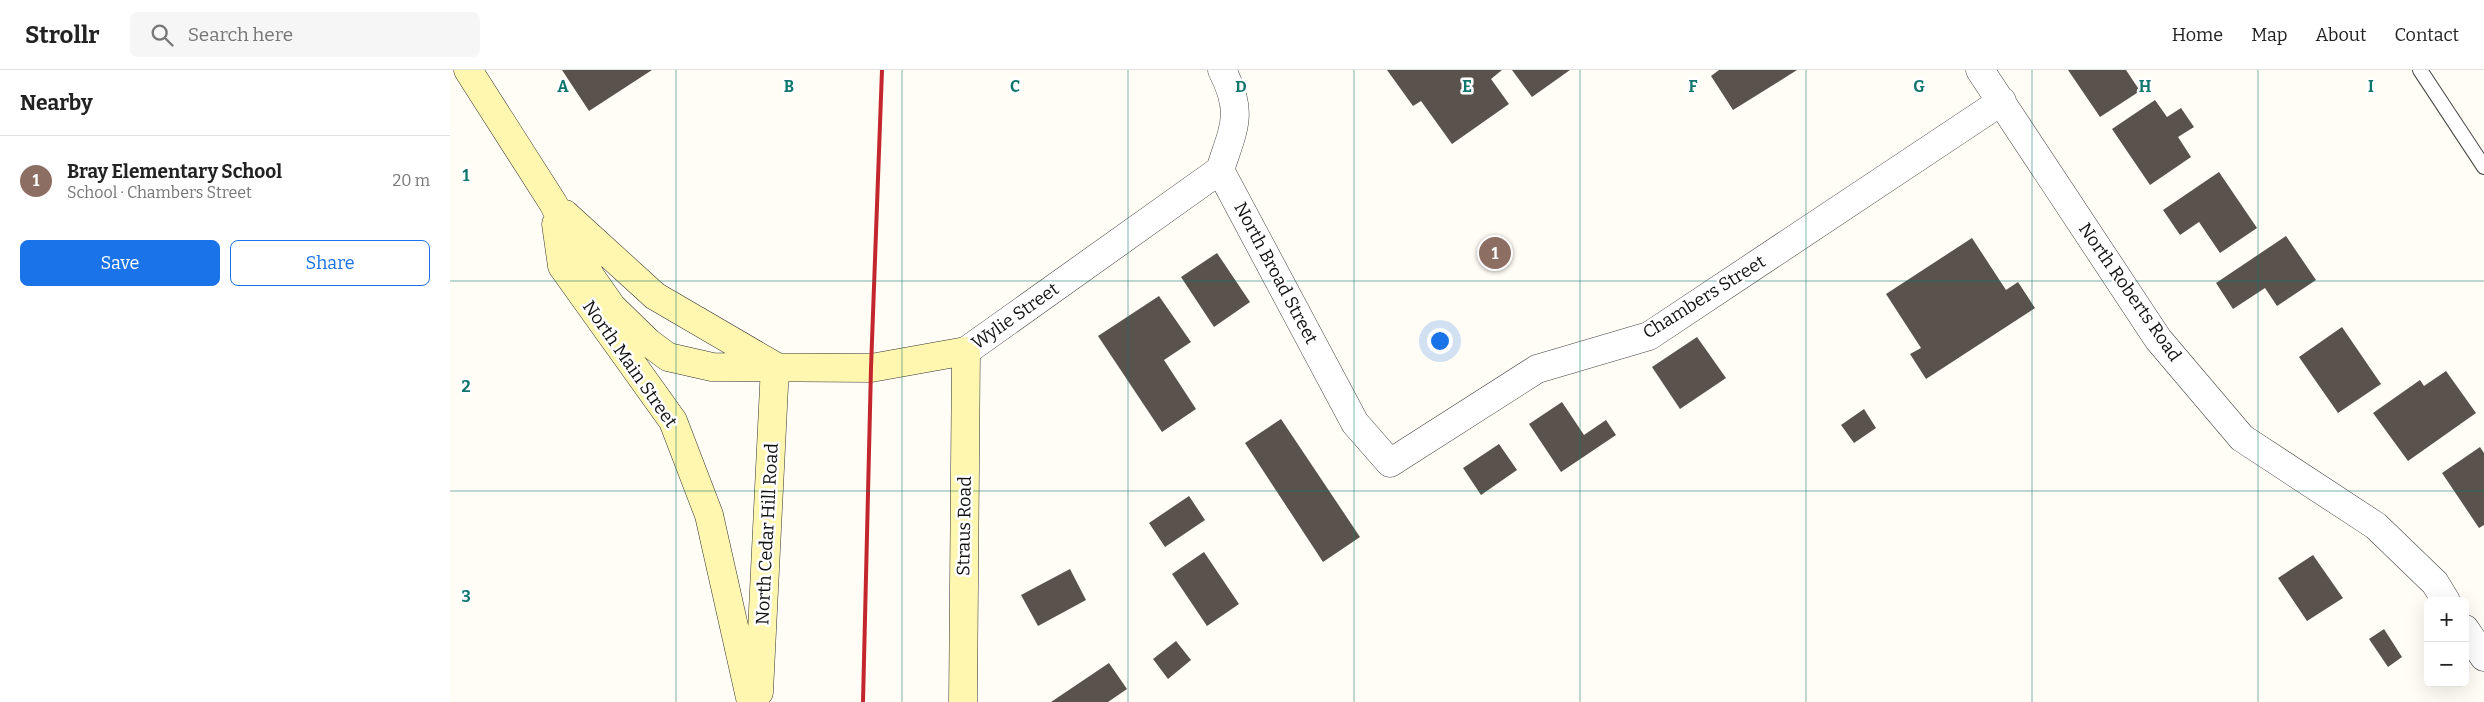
<!DOCTYPE html>
<meta charset="utf-8">
<style>
:root{--surface:#fff;--page:#f6f6f6;--text:#222;--muted:#767676;--line:#e0e0e0;--accent:#1a73e8}
body{margin:0;font-family:Bitter,serif;background:var(--page);color:var(--text)}
.controls{position:absolute;right:15px;bottom:15px;display:grid;overflow:hidden;border-radius:8px;box-shadow:0 5px 20px #0002}
.controls button{width:45px;height:45px;display:grid;place-items:center;padding:0;border:0;border-bottom:1px solid var(--line);background:var(--surface);color:var(--text);font:25px sans-serif}
.you{position:absolute;left:989px;top:270px;width:18px;height:18px;margin:-12px;border:4px solid #fff;border-radius:50%;background:#1a73e8;box-shadow:0 0 0 8px #1a73e833}
.badge{display:grid;place-items:center;width:32px;height:32px;border-radius:50%;background:var(--accent);color:#fff;font-size:16px;font-weight:700}
.pin{position:absolute;translate:-50% -50%;border:2px solid #fff;box-shadow:0 1px 5px #0006}
.list{margin:0;padding:0;list-style:none}
h2{display:flex;justify-content:space-between;align-items:center;height:65px;margin:0;padding:0 20px;font-size:21px}
h2 small{font-size:16px;font-weight:400;color:var(--muted)}
.list li{display:grid;grid-template-columns:32px 1fr auto;gap:15px;align-items:center;box-sizing:border-box;height:90px;padding:0 20px;border-top:1px solid var(--line)}
.list b{display:block;font-size:19px;white-space:nowrap}
.list p{margin:0;font-size:16px;white-space:nowrap;color:var(--muted)}
.list em{font-size:16px;font-style:normal;color:var(--muted)}
.actions{display:flex;gap:10px;padding:15px 20px}
.actions a{flex:1;padding:11px 0;border:1px solid var(--accent);border-radius:8px;text-align:center;font-size:18px;color:var(--accent)}
.actions .main{background:var(--accent);color:#fff}
.icon{flex:none;width:28px;height:28px;fill:none;stroke:currentColor;stroke-width:2;stroke-linecap:round;stroke-linejoin:round}
.map{position:relative;flex:none;width:2034px;height:632px;overflow:hidden}
header{display:flex;align-items:center;gap:30px;box-sizing:border-box;height:70px;padding:0 25px;background:var(--surface);border-bottom:1px solid var(--line)}
header strong{font-size:24px}
nav{display:flex;gap:28px;margin-inline-start:auto;font-size:18px}
.search{width:350px;height:45px;background:var(--page);display:flex;align-items:center;gap:12px;box-sizing:border-box;padding:0 18px;border-radius:8px;color:var(--muted);font-size:19px}
main{display:flex}
aside{flex:1;background:var(--surface)}
.map>svg:first-child{display:block}
.building{fill:#5a524d}
.lines{fill:none;stroke-linecap:round;stroke-linejoin:round}
.lane-casing{stroke:#444;stroke-width:16}
.street-casing{stroke:#444;stroke-width:29}
.secondary-casing{stroke:#333;stroke-width:29}
.lane{stroke:#fff;stroke-width:14}
.street{stroke:#fff;stroke-width:28}
.secondary{stroke:#fff6b0;stroke-width:28}
.rail{stroke:#c4262e;stroke-width:4}
.grid{fill:none;stroke:#0f766e;stroke-width:1;stroke-opacity:0.55}
.labels{text-anchor:middle;dominant-baseline:central;stroke-width:5;stroke-linejoin:round;paint-order:stroke}
.street-label{font-size:18px;fill:#111;stroke:#fff}
.grid-label{font-size:16px;text-anchor:middle;font-weight:bold;fill:#0f766e;stroke:#fff;stroke-width:5;stroke-linejoin:round;paint-order:stroke}
</style>
<header>
<strong>Strollr</strong>
<div class="search"><svg class="icon" aria-label="search" viewBox="0 0 24 24"><circle cx="10" cy="10" r="6"/><path d="M15 15l6 6"/></svg>Search here</div>
<nav><a>Home</a><a>Map</a><a>About</a><a>Contact</a></nav>
</header>
<main>
<aside>
<h2>Nearby<small></small></h2>
<ul class="list">
<li><span class="badge" style="background:#8d6e63">1</span><div><b>Bray Elementary School</b><p>School · Chambers Street</p></div><em>20 m</em></li>
</ul>
<div class="actions"><a class="main">Save</a><a>Share</a></div>
</aside>
<div class="map">
<svg width="2034" height="632" viewBox="0 0 2034 632">
<rect width="100%" height="100%" fill="#fffdf5"/>
<!-- building -->
<path class="building" d="M112,0h90l-63,41z
M937,0h115l-11,9 18,25 -57,40 -31,-43 -8,5z
M1062,0h58l-38,27z
M1269,0h78l-64,40 -22,-34z
M1618,0h58l14,21 -40,26z
M1705,30l12,17 14,-9 13,19 -16,10 13,20 -41,28 -38,-56z
M1769,102l38,56 -37,25 -21,-31 -19,13 -17,-25z
M1836,166l30,44 -39,26 -12,-18 -32,21 -17,-26z
M1522,168l34,52 12,-8 17,26 -109,71 -16,-25 11,-6 -35,-54z
M767,183l33,49 -36,25 -33,-50z
M709,226l32,46 -27,18 32,49 -34,23 -64,-96z
M1892,257l39,57 -43,29 -39,-56z
M1247,267l29,41 -46,31 -28,-42z
M1996,301l30,42 -68,48 -35,-48 47,-33 4,6z
M1112,332l22,33 22,-15 10,15 -55,37 -32,-48z
M1414,339l12,19 -22,15 -13,-18z
M831,349l79,118 -37,25 -78,-119z
M1049,374l18,26 -36,25 -18,-27z
M2030,377l4,6v72l-5,3 -37,-55z
M739,426l16,24 -40,27 -16,-24z
M754,482l35,52 -32,22 -35,-52z
M1863,485l30,43 -36,23 -29,-43z
M620,499l16,31 -48,26 -17,-31z
M1934,559l18,28 -14,10 -19,-28z
M726,571l15,19 -23,19 -15,-20z
M659,593l18,26 -19,13h-57z"/>
<g class="lines">
<defs>
<path id="lane" d="M1970,0l64,97"/>
<path id="street" d="M772,0c22,43 12,57 -2,100l135,253 35,40 147,-94 112,-33 353,-235
M1530,0l178,269 84,99 134,88 59,57 11,18
M516,281l254,-181
M2015,559l19,28"/>
<path id="secondary" d="M18,0l85,133 38,74 21,30 36,35 20,15 44,10 159,1 95,-17 -3,351
M115,144l90,82 120,70
M106,154l6,42 111,155 36,94 42,187
M309,622l16,-326"/>
</defs>
<!-- lane casing -->
<use href="#lane" class="lane-casing"/>
<!-- street casing -->
<use href="#street" class="street-casing"/>
<!-- secondary casing -->
<use href="#secondary" class="secondary-casing"/>
<!-- lane -->
<use href="#lane" class="lane"/>
<!-- street -->
<use href="#street" class="street"/>
<!-- secondary -->
<use href="#secondary" class="secondary"/>
<!-- rail -->
<path class="rail" d="M413,632l8,-334 11,-298"/>
</g>
<!-- grid -->
<path class="grid" d="M226,0v632M452,0v632M678,0v632M904,0v632M1130,0v632M1356,0v632M1582,0v632M1808,0v632M0,211h2034M0,421h2034"/>
<g class="labels">
<!-- street labels -->
<g class="street-label">
<text transform="translate(826 203) rotate(62)">North Broad Street</text>
<text transform="translate(1680 222) rotate(55)">North Roberts Road</text>
<text transform="translate(1254 227) rotate(-32)">Chambers Street</text>
<text transform="translate(565 246) rotate(-35)">Wylie Street</text>
<text transform="translate(180 294) rotate(55)">North Main Street</text>
<text transform="translate(514 456) rotate(-89)">Straus Road</text>
<text transform="translate(317 464) rotate(-87)">North Cedar Hill Road</text>
</g>
</g>
<g class="grid-label">
<text x="113" y="22">A</text>
<text x="339" y="22">B</text>
<text x="565" y="22">C</text>
<text x="791" y="22">D</text>
<text x="1017" y="22">E</text>
<text x="1243" y="22">F</text>
<text x="1469" y="22">G</text>
<text x="1695" y="22">H</text>
<text x="1921" y="22">I</text>
<text x="16" y="111">1</text>
<text x="16" y="322">2</text>
<text x="16" y="532">3</text>
</g>
</svg>
<div class="controls">
<button>+</button>
<button>−</button>
</div>
<div class="you"></div>
<div class="pin badge" style="left:1045px;top:183px;background:#8d6e63">1</div>
</div>
</main>
